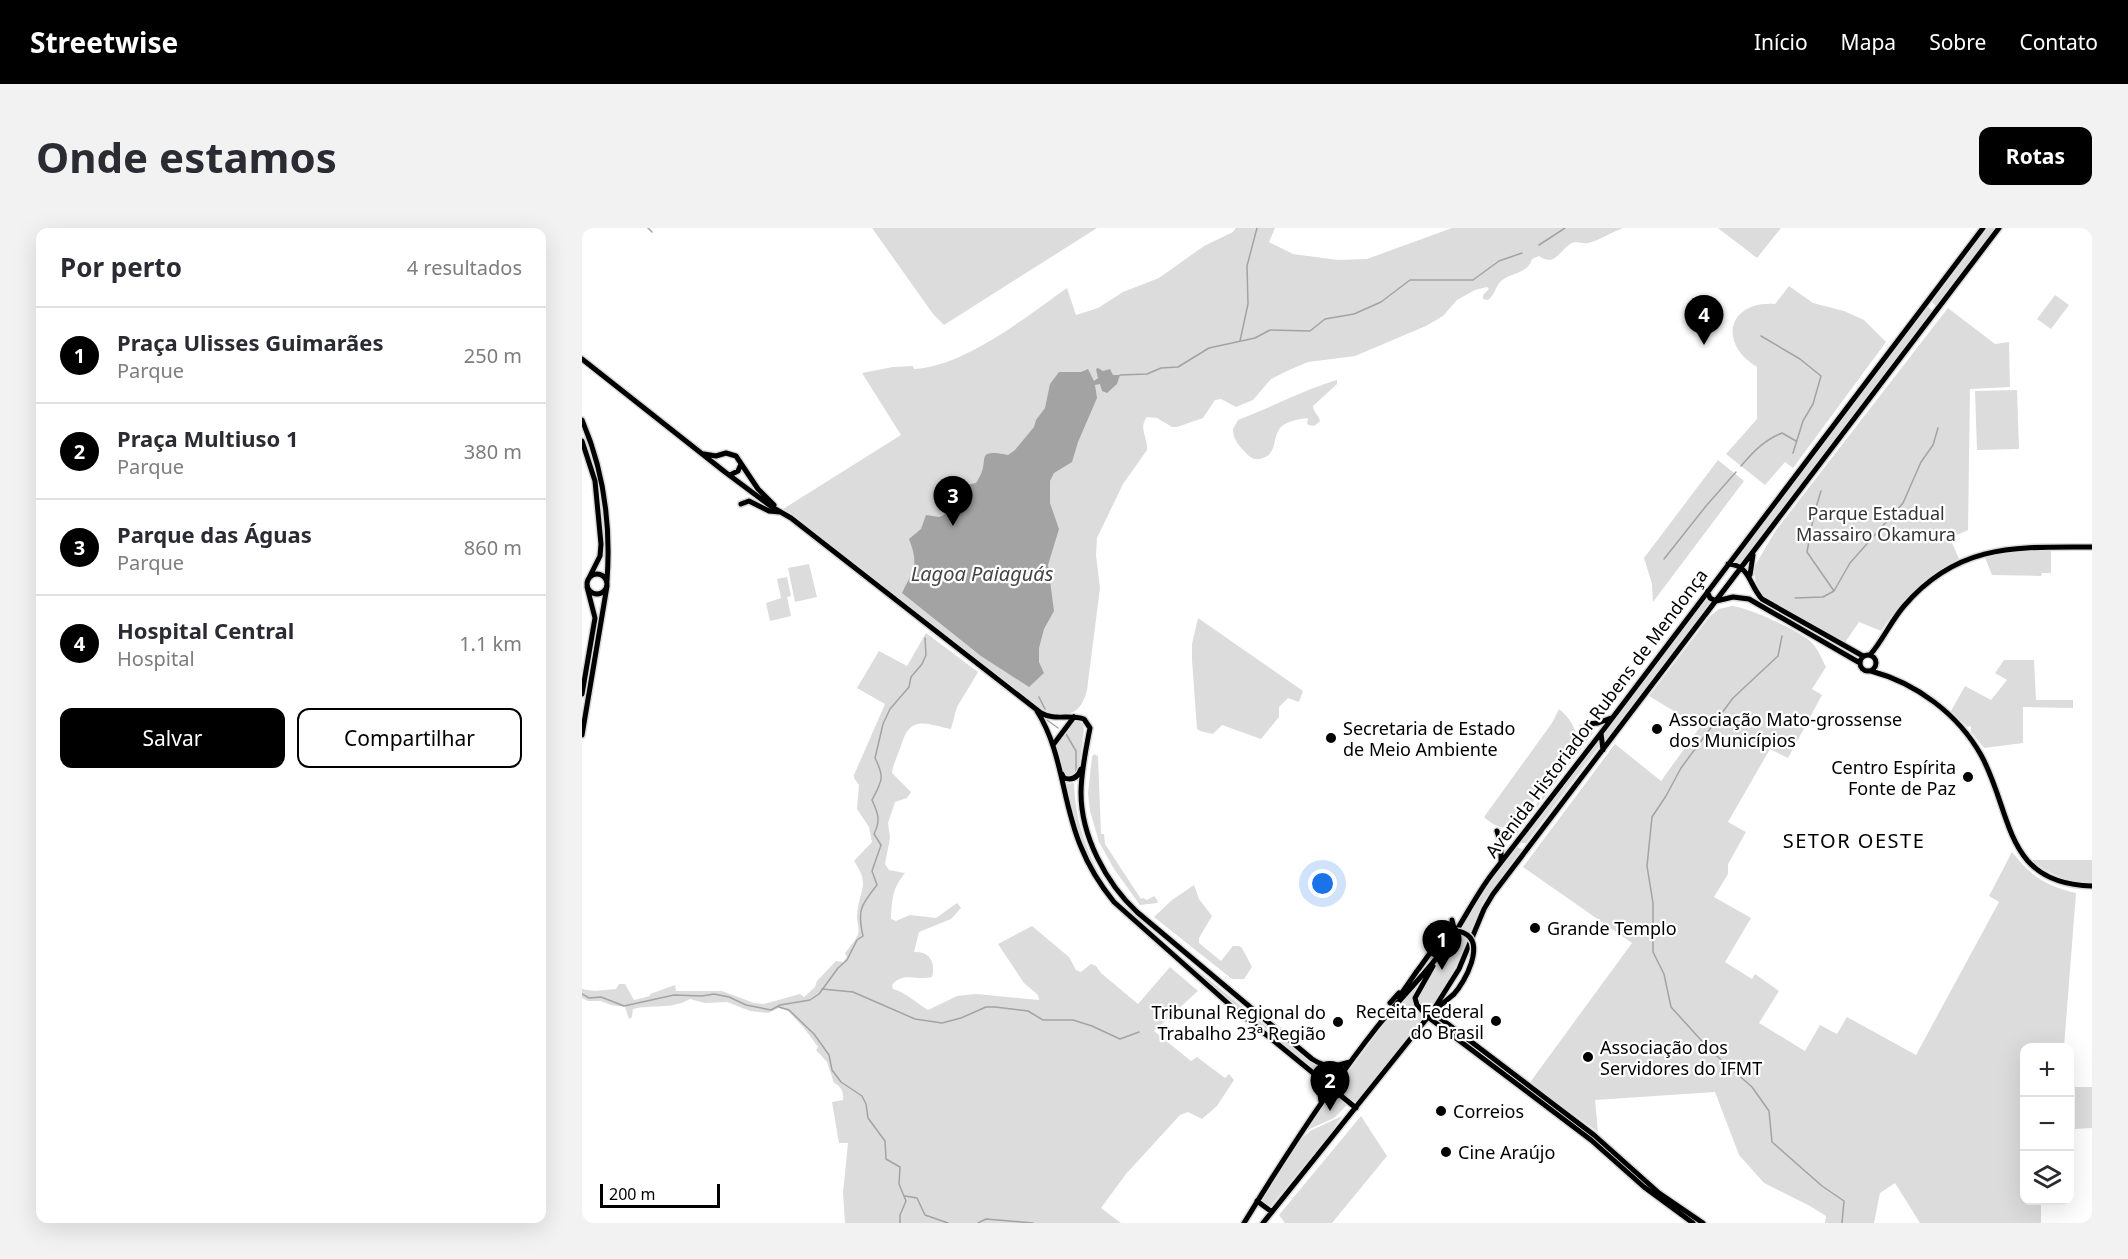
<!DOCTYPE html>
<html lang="pt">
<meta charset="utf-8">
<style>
:root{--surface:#fff;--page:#f2f2f3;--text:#2b2b33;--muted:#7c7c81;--line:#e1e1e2;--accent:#000}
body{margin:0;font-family:"Noto Sans",sans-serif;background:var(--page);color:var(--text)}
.controls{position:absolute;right:18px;bottom:18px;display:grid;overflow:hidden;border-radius:12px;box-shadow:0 6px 24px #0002}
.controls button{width:54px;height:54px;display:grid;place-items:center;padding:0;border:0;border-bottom:2px solid var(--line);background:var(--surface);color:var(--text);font:30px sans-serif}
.scale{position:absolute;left:18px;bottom:15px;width:120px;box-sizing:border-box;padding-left:6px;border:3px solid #000;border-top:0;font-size:16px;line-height:21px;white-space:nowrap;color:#000;-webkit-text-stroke:4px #fff;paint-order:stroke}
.you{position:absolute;left:741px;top:656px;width:21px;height:21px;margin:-15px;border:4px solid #fff;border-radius:50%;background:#1a73e8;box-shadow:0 0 0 9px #1a73e833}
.badge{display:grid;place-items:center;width:39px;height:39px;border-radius:50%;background:var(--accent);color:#fff;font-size:20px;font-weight:700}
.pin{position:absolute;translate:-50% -50px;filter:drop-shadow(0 2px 3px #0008)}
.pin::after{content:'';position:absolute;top:32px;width:21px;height:18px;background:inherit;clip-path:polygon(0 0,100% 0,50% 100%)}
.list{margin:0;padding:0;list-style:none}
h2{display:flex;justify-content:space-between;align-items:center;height:78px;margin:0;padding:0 24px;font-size:26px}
h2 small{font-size:20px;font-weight:400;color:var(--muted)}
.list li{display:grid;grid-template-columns:39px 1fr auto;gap:18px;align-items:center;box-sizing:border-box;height:96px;padding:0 24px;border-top:2px solid var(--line)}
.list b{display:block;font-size:22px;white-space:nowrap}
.list p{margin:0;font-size:20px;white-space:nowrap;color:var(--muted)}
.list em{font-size:20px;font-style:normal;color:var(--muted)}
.actions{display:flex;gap:12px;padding:18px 24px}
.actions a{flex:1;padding:14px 0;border:2px solid var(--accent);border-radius:12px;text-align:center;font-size:21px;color:var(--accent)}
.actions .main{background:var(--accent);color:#fff}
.icon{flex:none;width:33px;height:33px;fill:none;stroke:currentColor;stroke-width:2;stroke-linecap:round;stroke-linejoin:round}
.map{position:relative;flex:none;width:1510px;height:995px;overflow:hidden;border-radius:12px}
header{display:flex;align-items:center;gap:36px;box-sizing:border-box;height:84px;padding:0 30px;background:var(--accent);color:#fff}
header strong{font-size:28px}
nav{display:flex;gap:33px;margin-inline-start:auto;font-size:21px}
.intro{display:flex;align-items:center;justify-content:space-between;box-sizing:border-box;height:144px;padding:0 36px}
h1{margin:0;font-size:42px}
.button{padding:15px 27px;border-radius:12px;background:var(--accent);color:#fff;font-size:21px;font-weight:700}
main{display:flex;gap:36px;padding:0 36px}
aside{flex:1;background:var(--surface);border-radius:12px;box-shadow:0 6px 24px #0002}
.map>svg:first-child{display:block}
.green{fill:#dcdcdc}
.water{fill:#a3a3a3}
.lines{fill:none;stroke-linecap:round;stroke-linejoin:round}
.stream{stroke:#a3a3a3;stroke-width:1.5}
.major-casing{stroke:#dbdbdb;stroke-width:8}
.major{stroke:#000;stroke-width:5}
.major-bridge-casing{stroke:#dbdbdb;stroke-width:8;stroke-linecap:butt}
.major-bridge{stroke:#000;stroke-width:5}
.poi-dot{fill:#000;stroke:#fff;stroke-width:2}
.labels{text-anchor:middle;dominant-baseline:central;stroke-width:4.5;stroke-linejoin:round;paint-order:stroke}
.park-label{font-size:18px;fill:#333;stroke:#fff}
.street-label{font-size:18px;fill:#000;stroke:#fff}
.poi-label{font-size:18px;fill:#000;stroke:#fff;text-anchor:start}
.water-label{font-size:20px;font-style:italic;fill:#444;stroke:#fff}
.neighbourhood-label{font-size:20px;letter-spacing:1.5px;fill:#000;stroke:#fff}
</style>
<header>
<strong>Streetwise</strong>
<nav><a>Início</a><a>Mapa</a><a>Sobre</a><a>Contato</a></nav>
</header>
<div class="intro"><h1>Onde estamos</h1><a class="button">Rotas</a></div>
<main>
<aside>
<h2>Por perto<small>4 resultados</small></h2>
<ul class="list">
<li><span class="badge">1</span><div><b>Praça Ulisses Guimarães</b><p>Parque</p></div><em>250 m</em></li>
<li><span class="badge">2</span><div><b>Praça Multiuso 1</b><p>Parque</p></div><em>380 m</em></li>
<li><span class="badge">3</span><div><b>Parque das Águas</b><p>Parque</p></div><em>860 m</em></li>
<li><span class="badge">4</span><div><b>Hospital Central</b><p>Hospital</p></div><em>1.1 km</em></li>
</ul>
<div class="actions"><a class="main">Salvar</a><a>Compartilhar</a></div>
</aside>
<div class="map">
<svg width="1510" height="995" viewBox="0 0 1510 995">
<rect width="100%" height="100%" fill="#fff"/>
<!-- green -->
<path class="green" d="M290,0h225l-153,97 -11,-11z
M654,0h39l-6,14 24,12 45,6 29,-1 85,-31h171c-11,4 -25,13 -35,15 -4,1 -10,-1 -13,-1 -14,3 -18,27 -36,14l-7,3c-3,14 -21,14 -31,22 -6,6 -6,14 -13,19l-5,-1v-4l6,-6 -2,-2 -12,3 -18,10 -14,16 -17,10 -71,30 -47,6 -19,8 -18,9 -18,21 -17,7 -15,-8 -6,1 -12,18 -26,9h-5l-15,-9 -10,-1c-9,11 1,20 0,33l-24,34 -26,54 -1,17 4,33 -13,102c-6,24 -17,26 -39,24l-265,-205 118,-74 -39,-62 31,-6 20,-1 1,3c51,-3 112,-52 153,-81l9,27 22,-7 25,-16 36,-14 45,-32 29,-14z
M1136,0h63l-24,30z
M1406,0h8l-60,78 -4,-4z
M1207,58l24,17 31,8 20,9 22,22 -93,126 -8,-6 -20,23 -39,-31 31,-35v-52c-39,-23 -30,-66 18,-63z
M1473,67l14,10 -18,24 -14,-10z
M1346,79l5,4 -193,253 -6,-3z
M1366,80l47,36 14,-2 1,45 -40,2 -2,141 -18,8 9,21c-34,18 -57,41 -78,72l-22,-9 -15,22 -71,-42 -15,-11 -5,-22 23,-39z
M755,152v4l-24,22c0,6 6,9 7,15 -4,5 -8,6 -13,3l1,-6c-9,1 -21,3 -27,9 -9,9 -3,26 -18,31 -10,4 -14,-2 -20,-8 -6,-7 -10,-12 -10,-21l5,-9c34,-13 65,-30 99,-40z
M1435,162l2,59 -42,1 -2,-59z
M1136,232l26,21 -91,121 -1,-18 -8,-26z
M1454,322h15v23h-9l-1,3 -49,-1 -8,-20z
M227,336l8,33 -22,5 -7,-34z
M205,349l4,19 -4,1 4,19 -21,5 -4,-18 15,-5 -4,-19z
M1124,369l6,4 -107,139 -3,-7z
M1150,378c15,1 71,26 80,37 6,6 10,16 14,24l-14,22 10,6 -34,63 -18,-9 -42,73 18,10 -18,32v10l-14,23 37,21 -26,44 27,17 3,-5 24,17 -20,32 46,28 15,-26 17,9 10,-17 69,38 83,-153 -10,-6 23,-44c19,24 33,34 64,41l-12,154 -40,1v152l17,1v22h-121l-25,-40 -15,10 -6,30h-49l1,-7 -16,-10 -46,-23 -25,-28 -24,-63 -120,8 3,32 -67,-48v-3l101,-138 -109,-76 92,-123 46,37 39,-54 -51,-31 61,-80 9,-7z
M616,390l105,73 -4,11 -11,-4 -9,9v10l-18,22 -39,-14 -9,9 -13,-3 -3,-2 -5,-69v-16z
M344,405l52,39 -21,35 -6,22c-25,-5 -41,-15 -50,17 -3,9 -8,18 -9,27l19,19 -4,6 -12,4 -7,21 2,15 -5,26 4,6 16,3c-13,16 -13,26 -14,46l5,2 14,-6 26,3 21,-15 4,5 -10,11 -32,13 -5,20c16,-1 22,11 18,25 -15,4 -29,-6 -40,8l1,4c14,4 23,14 35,21l29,-14 19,-2 63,6 -1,-5 -14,-12 -26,-39 34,-18 37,31 7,13 5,2 10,-8 5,2 5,7 37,31 32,-37 28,24 -44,40 37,30 6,-4 28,21 4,-4 5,6 -17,26 -15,13 -14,-7 -8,3 -54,59 -25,34 20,15h-276l-2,-30 5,-50h-9l-7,-41 11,-2c1,-8 -2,-14 -9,-17l-7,-21 -11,-12 2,-3 -14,-19 -16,-17 -9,-3 -11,5 -18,-2 -23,-9 -22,1 -15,-4c-19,11 -37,5 -57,10l-1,8 -3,2 -4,-12 -14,-2 -10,-4h-13l-6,-3v-9l12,2 22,-2 3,-5h6l9,16 16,-4v-2l25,-9 1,6h46l32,12 10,1 36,-10 4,3 11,-10 2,-6 19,-20 7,1 4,-5 -2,-4c4,-5 11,-13 13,-19 2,-7 -2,-13 -1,-19 2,-26 14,-29 -3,-54l18,-19 -3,-15 -12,-18 2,-24 -5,-7v-3l31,-71 -28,-16 22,-37 28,15z
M1422,432h30l2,40h37v8l-50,-1v36l-39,5 -13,-16v-6l-4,1 -16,-16 14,-25 26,14 16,-20 -12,-7z
M977,481c11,9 19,21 18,36l-63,81c-13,4 -21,-1 -30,-9l68,-94z
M495,492l6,4 1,5 -5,40 -5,8 -12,-2 -8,-30 18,-22z
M997,496l14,9 -77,102 -4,1 -7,-4 7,-1 7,-4 62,-80 2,-9z
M1018,509l1,7 -75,99h-7z
M512,526l4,2 3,78h3l1,10 36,55 2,-1 4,2 7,-4 4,5 -1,2 -17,2 -26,-36 -15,-27 -9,-31 -2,-18 4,-36z
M492,555c1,49 24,102 60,135l145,119v1l-46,-33 -99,-84 -20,-20 -33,-53 -18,-64z
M934,619l6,2 -39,53 -25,60 -13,24 -24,36 -63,80 -6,-1 -16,-13 61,-81 26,-29z
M1449,632h61v23c-24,-1 -42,-8 -61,-23z
M612,657l5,14 13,17 -13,22v5l22,18 12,-15h6l3,2 10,19 -8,12h-12l-78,-62 18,-17z
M700,811c18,14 34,33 58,30l-11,14 -49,-41z
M1493,859h17v41l-17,1z
M750,865l15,12 -13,13 -29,13z
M760,888l-10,15 -61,75 -9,-5 39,-62 9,-8z
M779,888l26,40 -55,67h-47l-6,-8z"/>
<!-- water -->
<path class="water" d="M516,140l5,3 7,-2 3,6h7l-3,9 -10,9 -5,-2 -2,-7 -5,1 2,13 -19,44 -6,20 -18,11 -4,8v22l9,26 -11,36 6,46 -10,18 -5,19v14l5,11 -15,14 -48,-31 -79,-63c12,-25 17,-28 7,-54l12,-10 5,-14 13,2 5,-2 4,-10 -2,-7 9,-11 21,-4c17,-23 -5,-35 32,-28l7,-5 19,-23 2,-7 9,-12 5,-24 9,-12h22l7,-3 6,12 4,-3 -2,-9z"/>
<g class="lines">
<!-- stream -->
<path class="stream" d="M66,0l4,4
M957,17l26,-17
M1179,108l39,23 21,17 -8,28 -10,17 -10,32
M658,113l8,-37 -1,-38 10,-38
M538,147l27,-1 14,-6 17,-1 31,-19 46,-10 15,-8 40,1 15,-12 29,-5 27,-12 29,-22h63l26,-19 23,-8
M1159,238c12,-14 23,-26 41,-33l14,8
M1082,331l42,-53 30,-34
M1252,363l16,-28 53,-60 18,-41 12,-17 5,-17
M1213,370l28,-1 11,-6 -27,-39 7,-38 7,-23
M1200,408l-4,20 -45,42 -52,70 -15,28 -14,21 -5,49 6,37v49l11,22 7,33 39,43 42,37 17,24 3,31 50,44 22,15 -2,22
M457,469l6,12
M465,492l11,8
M484,506l10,17v22
M240,761l31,3 62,27 27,4 19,-5 25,-11h9l33,4 15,9h30l19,6 28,13 19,-7
M0,766l7,4 12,-1 23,9 50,-11 28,1 12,-2 15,3 17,8 25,5 9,-5 30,-5 9,-6 19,-26 9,-8 10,-20 6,-4c-6,-26 -2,-31 14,-51l-5,-14 9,-26 -7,-11c7,-14 4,-21 -2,-34 10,-19 13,-22 3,-42l8,-34 7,-15 19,-22 2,-10 11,-13 4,-9 -1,-17
M197,779l10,3 25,24 15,21 3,15 9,12 21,14 4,8 2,14 17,23 1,18 14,8 -1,17 7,17 -6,14v8
M323,968l12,2 8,17 23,8
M396,995l8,-4 47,4"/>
<defs>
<path id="major" d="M0,131l143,113 47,35 19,11 250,195c14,8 28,1 43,6l6,9c-4,21 -9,43 -9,65 0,43 25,90 56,119l175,147c14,9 22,8 38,3
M0,192c22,51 29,106 25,161
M0,213l13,40 6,63 -1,12 -12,24
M122,226l12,2 10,-3 10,3 22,33 16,16
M148,247l8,-4 3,-7
M159,276l8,-3 20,10 11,1
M1146,336c22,1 21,21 34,35l101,57
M5 356a10 10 0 1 1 20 0a10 10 0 1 1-20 0Z
M1168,347l3,-20
M1125,363l3,7 6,3 17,-4 16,2 111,64
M1278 435a8 8 0 1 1 16 0a8 8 0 1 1-16 0Z
M1288,427c13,-15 21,-34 34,-49 54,-63 112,-59 188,-59
M1289,443c45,12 87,43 110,84 32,58 22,129 111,131
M0,466l13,-76 -8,-31
M455,483c26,41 25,92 44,136 8,20 20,39 33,55l117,104 125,102
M1005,496l11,-1 13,-5
M1019,505l2,17
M0,507l25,-149
M471,517l21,-28
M480,546l2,4c9,3 14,-1 17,-9
M915,603l4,13v17
M870,692l3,12
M851,738l-18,32 2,7 11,12 163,123 53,47 49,36
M817,769l18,-26
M808,775l9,-10
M853,782l19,-16
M850,784l162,123 65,58 44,30
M736,850l3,24
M675,973l15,11
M662,995c41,-67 84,-134 133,-196 24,-30 52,-56 74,-88 14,-21 25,-44 41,-65l109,-141 382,-505
M681,995l169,-211 27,-43 25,-60 9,-15 506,-666"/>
</defs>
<!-- major casing -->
<use href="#major" class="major-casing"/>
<!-- major -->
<use href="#major" class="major"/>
<defs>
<path id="major-bridge" d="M835,743c9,-11 18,-28 29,-36 5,-4 12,-5 18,-2 22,10 1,49 -10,61"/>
</defs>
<!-- major-bridge casing -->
<use href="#major-bridge" class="major-bridge-casing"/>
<!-- major-bridge -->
<use href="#major-bridge" class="major-bridge"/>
</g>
<!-- markers -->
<g class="poi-dot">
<circle cx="1075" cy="501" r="6"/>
<circle cx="749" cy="510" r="6"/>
<circle cx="1386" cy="549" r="6"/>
<circle cx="953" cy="700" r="6"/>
<circle cx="914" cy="793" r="6"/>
<circle cx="756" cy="794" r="6"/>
<circle cx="1006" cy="829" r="6"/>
<circle cx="859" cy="883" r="6"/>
<circle cx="864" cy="924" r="6"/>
</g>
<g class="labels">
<!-- park labels -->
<g class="park-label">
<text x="1294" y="285">Parque Estadual<tspan x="1294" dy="21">Massairo Okamura</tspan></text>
</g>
<!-- street labels -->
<g class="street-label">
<text transform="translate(1014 485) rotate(-53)">Avenida Historiador Rubens de Mendonça</text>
</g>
<!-- poi labels -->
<g class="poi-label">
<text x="1087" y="491">Associação Mato-grossense<tspan x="1087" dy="21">dos Municípios</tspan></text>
<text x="761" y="500">Secretaria de Estado<tspan x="761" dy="21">de Meio Ambiente</tspan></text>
<text x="1374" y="539" text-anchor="end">Centro Espírita<tspan x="1374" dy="21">Fonte de Paz</tspan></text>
<text x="965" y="700">Grande Templo</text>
<text x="902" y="783" text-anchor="end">Receita Federal<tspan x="902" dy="21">do Brasil</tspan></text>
<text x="744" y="784" text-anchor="end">Tribunal Regional do<tspan x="744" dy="21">Trabalho 23ª Região</tspan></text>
<text x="1018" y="819">Associação dos<tspan x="1018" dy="21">Servidores do IFMT</tspan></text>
<text x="871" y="883">Correios</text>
<text x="876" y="924">Cine Araújo</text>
</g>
<!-- water labels -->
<g class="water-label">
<text x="400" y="345">Lagoa Paiaguás</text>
</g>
<!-- neighbourhood labels -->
<g class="neighbourhood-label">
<text x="1272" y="612">SETOR OESTE</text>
</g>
</g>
</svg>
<div class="controls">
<button>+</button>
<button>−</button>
<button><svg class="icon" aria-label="layers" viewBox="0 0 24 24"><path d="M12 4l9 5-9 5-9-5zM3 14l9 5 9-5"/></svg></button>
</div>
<div class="scale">200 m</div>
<div class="you"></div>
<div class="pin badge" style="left:860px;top:742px">1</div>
<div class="pin badge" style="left:748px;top:883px">2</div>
<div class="pin badge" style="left:371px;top:298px">3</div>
<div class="pin badge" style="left:1122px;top:117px">4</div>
</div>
</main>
